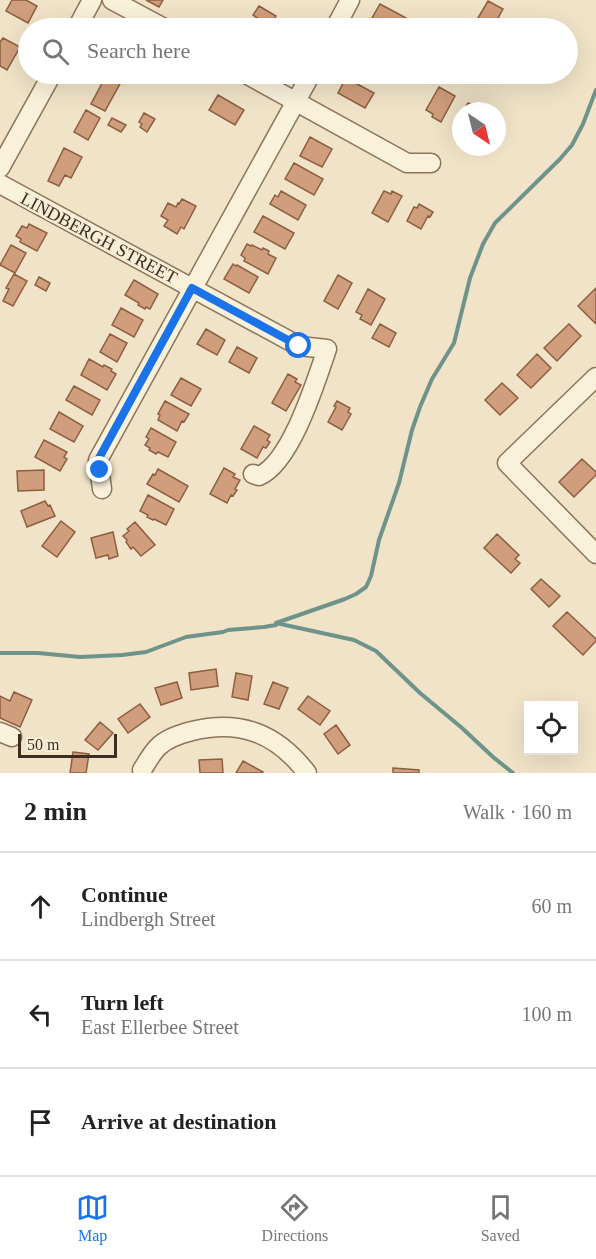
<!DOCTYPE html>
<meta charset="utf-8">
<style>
:root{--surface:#fff;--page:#f6f6f6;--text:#222;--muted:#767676;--line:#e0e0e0;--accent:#1a73e8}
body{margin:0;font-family:Georgia,serif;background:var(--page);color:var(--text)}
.controls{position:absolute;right:18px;bottom:18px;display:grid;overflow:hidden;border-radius:0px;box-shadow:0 6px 24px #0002}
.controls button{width:54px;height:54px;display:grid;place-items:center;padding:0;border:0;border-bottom:2px solid var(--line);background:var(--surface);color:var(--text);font:30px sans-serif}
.compass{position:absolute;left:452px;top:102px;width:54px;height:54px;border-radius:50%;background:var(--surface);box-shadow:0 6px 24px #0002;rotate:145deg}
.scale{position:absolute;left:18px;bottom:15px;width:99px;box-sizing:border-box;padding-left:6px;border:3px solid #3d2d20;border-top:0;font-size:16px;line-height:21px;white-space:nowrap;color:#3d2d20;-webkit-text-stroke:4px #f7eed7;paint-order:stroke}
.stop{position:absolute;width:18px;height:18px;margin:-14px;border:4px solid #1a73e8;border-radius:50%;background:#fff}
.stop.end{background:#1a73e8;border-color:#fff;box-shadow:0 2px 6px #0008}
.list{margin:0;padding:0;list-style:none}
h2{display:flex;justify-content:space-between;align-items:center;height:78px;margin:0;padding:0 24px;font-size:26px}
h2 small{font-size:20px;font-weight:400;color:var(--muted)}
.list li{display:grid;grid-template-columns:39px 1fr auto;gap:18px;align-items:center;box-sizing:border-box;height:108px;padding:0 24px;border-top:2px solid var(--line)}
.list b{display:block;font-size:22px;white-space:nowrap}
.list p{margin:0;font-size:20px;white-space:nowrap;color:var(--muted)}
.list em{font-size:20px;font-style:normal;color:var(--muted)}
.icon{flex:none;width:33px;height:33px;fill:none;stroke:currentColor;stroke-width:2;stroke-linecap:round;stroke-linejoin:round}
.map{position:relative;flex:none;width:596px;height:773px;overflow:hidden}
.search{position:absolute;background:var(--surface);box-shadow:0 6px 24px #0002;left:18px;right:18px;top:18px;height:66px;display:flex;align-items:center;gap:15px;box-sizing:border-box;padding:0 21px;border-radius:33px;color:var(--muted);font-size:22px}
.sheet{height:402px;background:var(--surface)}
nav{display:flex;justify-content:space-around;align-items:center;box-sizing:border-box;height:84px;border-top:2px solid var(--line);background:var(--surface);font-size:16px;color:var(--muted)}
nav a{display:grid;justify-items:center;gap:3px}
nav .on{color:var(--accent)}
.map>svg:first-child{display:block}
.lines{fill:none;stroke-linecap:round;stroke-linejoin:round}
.stream{stroke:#6e938a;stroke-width:4}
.building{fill:#d09e7c;stroke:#8d5e40;stroke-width:1.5}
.minor-casing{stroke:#8d755b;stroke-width:21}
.minor{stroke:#faf1db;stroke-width:18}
.route{stroke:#1a73e8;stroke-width:8}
.labels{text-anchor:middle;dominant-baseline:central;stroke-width:4.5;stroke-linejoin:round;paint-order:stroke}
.street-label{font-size:18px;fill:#3d2d20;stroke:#f7eed7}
</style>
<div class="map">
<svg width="596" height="773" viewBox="0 0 596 773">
<rect width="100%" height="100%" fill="#f0e3c7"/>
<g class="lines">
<!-- stream -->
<path class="stream" d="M276,623l69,-24 11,-5 10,-7 5,-11 8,-36 20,-57 13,-53 8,-23 12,-28 22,-36 16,-65 13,-34 12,-21 65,-64 12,-14 11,-21 13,-34
M0,653h38l42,4 42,-2 24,-3 40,-15 37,-5 5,-2 36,-3 12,-2v-2l78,17 22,11 44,42 42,35 31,29 20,16"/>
</g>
<!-- building -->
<path class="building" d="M12,0h14l11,6 -9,17 -22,-12z
M146,0h17l-4,7z
M488,1l15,8 -10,18 -4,-3 -2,4h-5l-5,-2 3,-6 -2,-2z
M380,4l28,15 -5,9h-12l-19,-10z
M259,6l17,10 -8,12h-14l6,-8 -7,-5z
M3,38l17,9 -13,23 -7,-4v-24z
M107,74l14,8 -16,29 -14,-7z
M169,74h6l6,3 -4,6 -11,-5z
M346,78l28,15 -9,15 -27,-15z
M439,87l16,9 -14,26 -9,-5 1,-3 -7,-4z
M218,95l26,15 -9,15 -26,-15z
M468,103l14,7v1h-19z
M86,110l14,8 -12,22 -14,-8z
M144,113l11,6 -8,13 -7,-5 2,-3 -3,-2z
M461,115v18l-8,-4z
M112,118l14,7 -5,7 -13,-7z
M497,118l7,4 -7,13z
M310,137l22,12 -10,18 -22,-11z
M64,148l18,9 -11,21 -6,-3 -6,11 -11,-5z
M294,163l29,16 -9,16 -29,-16z
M281,191l25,14 -8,15 -28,-16 5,-9 3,2z
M384,191l7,3 1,-3 10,5 -14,26 -16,-9z
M182,199l14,7 -12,23 -3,-2 -4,7 -13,-8 4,-6 -7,-4 7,-13 8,4 2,-4 1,1z
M419,204l14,8 -3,5 -2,-1 -7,13 -14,-8 7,-14 3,1z
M263,216l31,17 -9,16 -31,-17z
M29,224l18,9 -10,18 -17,-9 1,-3 -5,-3 6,-10 5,2z
M247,244l4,2 1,-1 10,5 1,-2 6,3 -1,3 8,4 -8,16 -24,-13 1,-3 -4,-3z
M11,245l15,8 -11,20 -15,-8z
M233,264l3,2 1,-1 21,12 -9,16 -25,-14z
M14,274l13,7 -14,25 -10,-5 6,-12 -3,-1z
M338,275l14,8 -14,26 -14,-8z
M39,277l11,6 -4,8 -11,-6z
M134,280l24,14 -8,15 -4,-2 -1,2 -7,-4 1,-2 -14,-8z
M596,288v36l-18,-18z
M368,289l17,10 -14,26 -11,-6 2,-4 -6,-3z
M121,308l22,12 -9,17 -22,-12z
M380,324l16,9 -7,14 -17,-9z
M569,324l12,12 -24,25 -13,-13z
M206,329l19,11 -8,15 -20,-11z
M110,334l17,9 -10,19 -17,-10z
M237,347l20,11 -8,15 -20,-11z
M537,354l14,14 -20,20 -14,-13z
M89,359l14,8 1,-2 8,4 -1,2 5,3 -9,16 -26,-15z
M288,374l9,5 -2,3 6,3 -15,26 -14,-8z
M181,378l20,11 -10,17 -20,-11z
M502,383l16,15 -18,17 -15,-15z
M74,386l26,14 -8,15 -26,-15z
M165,401l24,13 -5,8 -2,-1 -5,10 -19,-11 2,-5 -2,-1z
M337,401l13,7 -2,4 3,2 -9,16 -14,-8 8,-15 -2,-1z
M59,412l24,14 -9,16 -24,-13z
M254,426l16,9 -3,5 3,2 -4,6 -3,-1 -6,11 -16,-9z
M151,428l25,14 -8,15 -10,-5 -2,2 -7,-4 1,-2 -5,-3 4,-6 -3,-2z
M44,440l23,12 -3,5 3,2 -7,12 -25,-14z
M582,459l14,13v3l-22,22 -15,-15z
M224,468l11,6 -2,3 7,3 -5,9 2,1 -4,6 -2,-1 -4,8 -17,-9z
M158,469l30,17 -9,16 -32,-18 6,-10 2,1z
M44,470v20l-26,1 -1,-20z
M148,495l26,14 -8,16 -12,-6 -1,1 -6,-3 1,-2 -8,-4z
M45,501l3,5 2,-1 5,11 -28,11 -6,-16z
M61,521l14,11 -18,25 -15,-11z
M135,522l20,23 -14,11 -8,-9 -2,2 -5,-7 1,-2 -4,-4 6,-5 -2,-2z
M113,532l5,24 -9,3 -1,-4 -12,3 -5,-20z
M497,534l22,21 -4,4 5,4 -9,10 -27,-25z
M541,579l19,17 -11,11 -18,-18z
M567,612l29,27v2l-13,14 -30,-29z
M216,669l2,17 -27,4 -2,-17z
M236,673l16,3 -4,24 -16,-3z
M177,682l5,16 -21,7 -6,-17z
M273,682l15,6 -9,21 -15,-5z
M14,692l18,8 -12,27 -20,-9v-22l10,5z
M308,696l22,15 -10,14 -22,-16z
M140,704l10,13 -22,16 -10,-14z
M100,722l13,11 -15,17 -13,-10z
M336,725l14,20 -12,9 -14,-20z
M73,752l16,2 -3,19h-16z
M222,759l1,14h-23l-1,-13z
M243,761l20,11 -1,1h-26z
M393,768l26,2v3h-26z"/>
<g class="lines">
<defs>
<path id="minor" d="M112,0l52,28
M77,28l15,-28
M335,28l15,-28
M246,74l161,89h24
M0,168l52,-94
M0,184l299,162 28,3c-11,32 -36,114 -68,127l-6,-2
M596,377l-89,86 89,91
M102,489l-4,-29 213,-386
M0,732l12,5
M142,770c5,-8 10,-17 16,-23 9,-9 22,-13 34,-16 49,-12 85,3 115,42"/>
</defs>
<!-- minor casing -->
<use href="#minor" class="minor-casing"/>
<!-- minor -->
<use href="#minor" class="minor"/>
</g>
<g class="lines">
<!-- route -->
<path class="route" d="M100,470l-2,-10 94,-172 107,58"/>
</g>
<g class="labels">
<!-- street labels -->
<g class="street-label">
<text transform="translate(99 238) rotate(28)">LINDBERGH STREET</text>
</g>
</g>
</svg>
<div class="controls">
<button><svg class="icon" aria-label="locate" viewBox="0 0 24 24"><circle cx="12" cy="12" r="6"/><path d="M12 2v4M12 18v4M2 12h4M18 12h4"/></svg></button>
</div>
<svg class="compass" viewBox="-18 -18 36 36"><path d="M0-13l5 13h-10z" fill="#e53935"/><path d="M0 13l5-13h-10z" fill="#767676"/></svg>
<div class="scale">50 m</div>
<div class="stop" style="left:299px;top:346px"></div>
<div class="stop end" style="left:100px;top:470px"></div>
<div class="search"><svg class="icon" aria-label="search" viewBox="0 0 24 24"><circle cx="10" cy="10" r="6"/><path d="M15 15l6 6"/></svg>Search here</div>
</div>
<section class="sheet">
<h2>2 min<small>Walk · 160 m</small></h2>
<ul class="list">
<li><svg class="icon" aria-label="ahead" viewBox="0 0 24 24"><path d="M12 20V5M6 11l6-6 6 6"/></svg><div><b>Continue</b><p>Lindbergh Street</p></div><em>60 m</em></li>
<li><svg class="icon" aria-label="left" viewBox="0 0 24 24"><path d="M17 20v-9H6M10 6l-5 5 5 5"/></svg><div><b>Turn left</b><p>East Ellerbee Street</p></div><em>100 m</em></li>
<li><svg class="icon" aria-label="arrive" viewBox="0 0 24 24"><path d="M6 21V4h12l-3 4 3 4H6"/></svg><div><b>Arrive at destination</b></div></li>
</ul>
</section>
<nav>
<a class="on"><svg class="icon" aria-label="map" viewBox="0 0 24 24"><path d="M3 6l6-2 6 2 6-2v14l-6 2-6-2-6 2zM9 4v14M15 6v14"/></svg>Map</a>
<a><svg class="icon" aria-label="directions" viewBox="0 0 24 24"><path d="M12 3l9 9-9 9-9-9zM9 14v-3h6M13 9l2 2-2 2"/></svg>Directions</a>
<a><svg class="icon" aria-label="saved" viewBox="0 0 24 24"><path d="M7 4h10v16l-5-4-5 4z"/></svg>Saved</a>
</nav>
